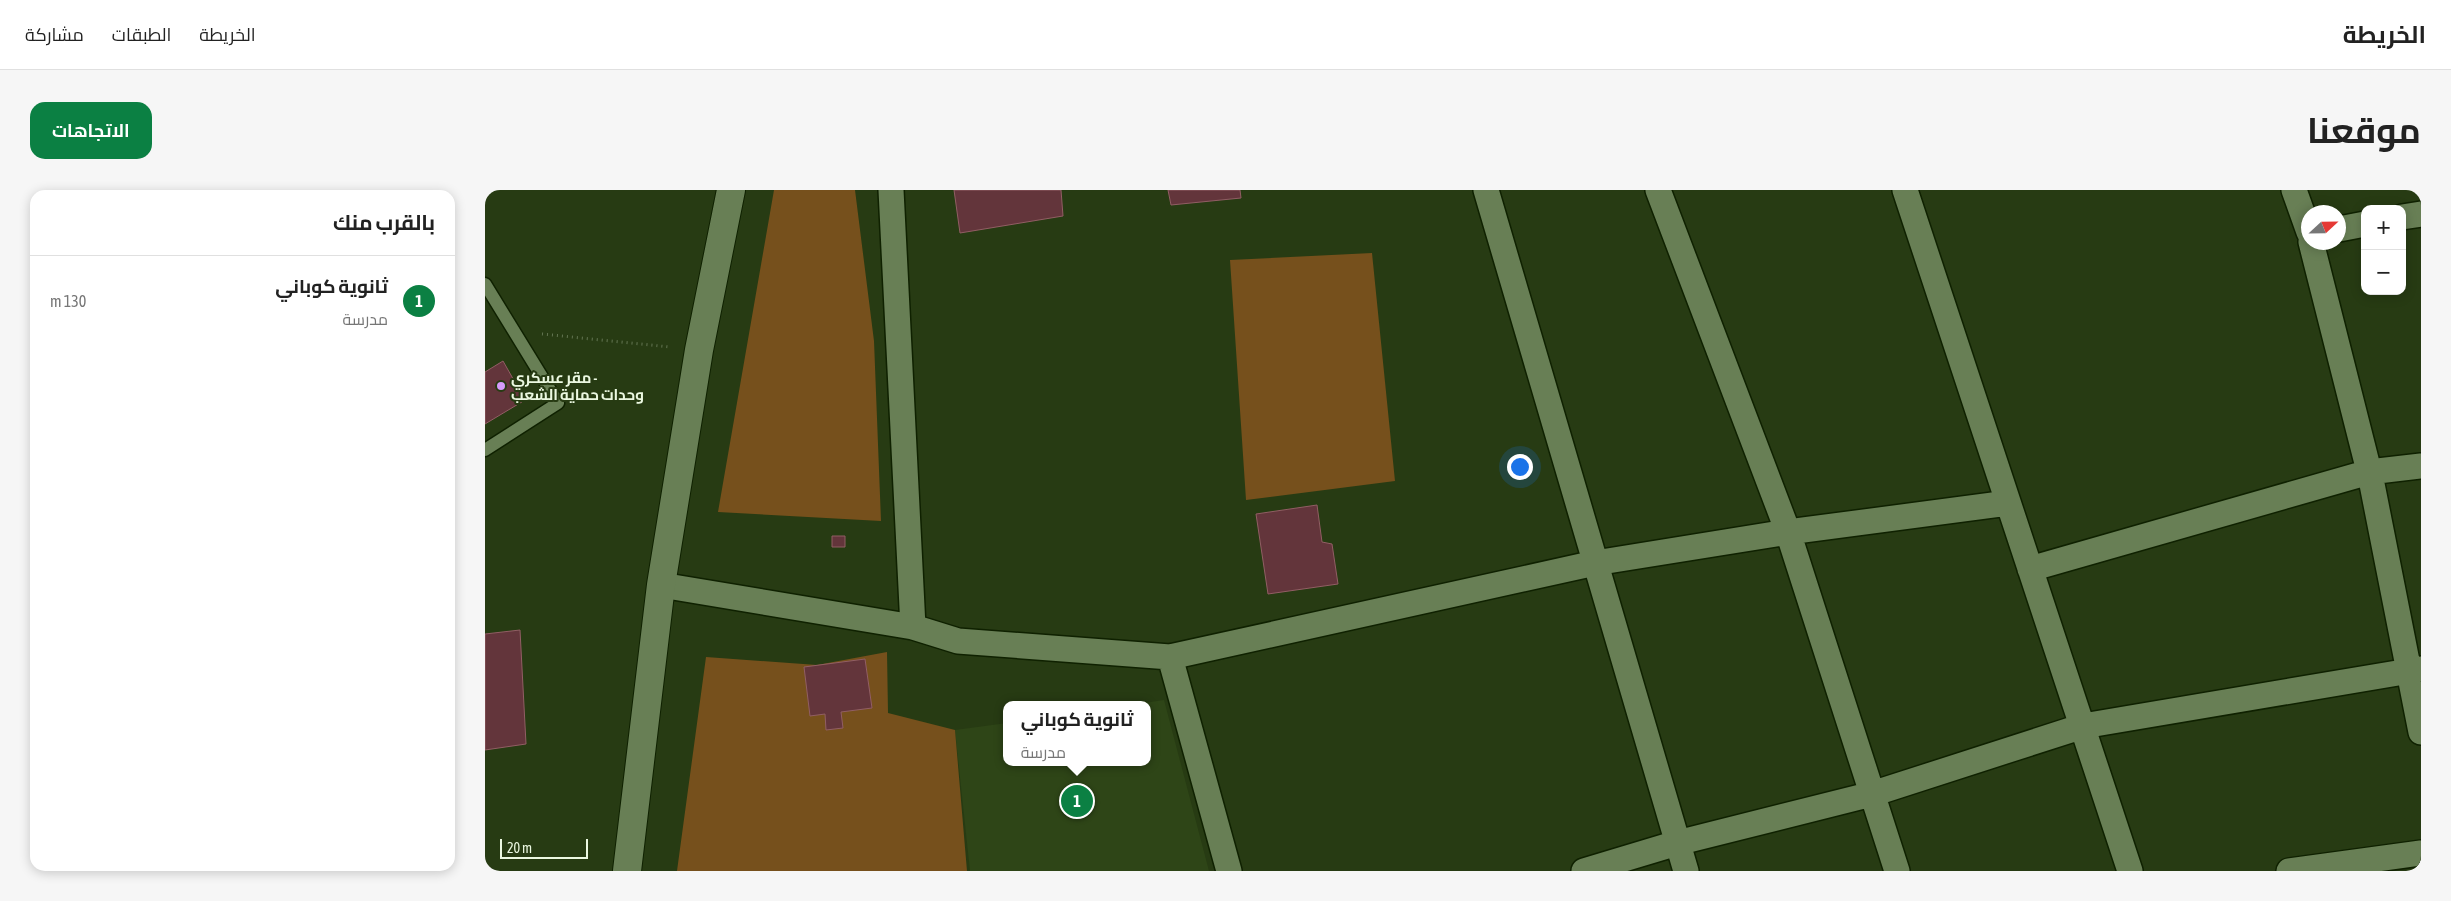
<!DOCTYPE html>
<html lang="ar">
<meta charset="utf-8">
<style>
:root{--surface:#fff;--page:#f6f6f6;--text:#222;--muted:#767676;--line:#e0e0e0;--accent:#0b8043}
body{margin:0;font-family:"Asap Condensed",Cairo,sans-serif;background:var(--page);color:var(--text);direction:rtl}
.controls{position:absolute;right:15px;top:15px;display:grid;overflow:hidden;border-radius:10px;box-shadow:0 2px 12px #0003}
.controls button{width:45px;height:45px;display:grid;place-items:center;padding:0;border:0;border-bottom:1px solid var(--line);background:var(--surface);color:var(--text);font:25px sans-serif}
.compass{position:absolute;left:1816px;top:15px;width:45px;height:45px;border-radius:50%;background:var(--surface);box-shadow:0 2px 12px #0003;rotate:68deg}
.scale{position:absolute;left:15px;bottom:12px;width:88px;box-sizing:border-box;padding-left:5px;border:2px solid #ebf8e1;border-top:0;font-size:14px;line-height:18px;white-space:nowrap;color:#ebf8e1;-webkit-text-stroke:4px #273b13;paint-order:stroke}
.you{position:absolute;left:1034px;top:276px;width:18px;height:18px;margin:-12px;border:4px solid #fff;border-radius:50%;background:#1a73e8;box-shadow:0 0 0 8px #1a73e833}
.badge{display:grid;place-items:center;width:32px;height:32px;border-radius:50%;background:var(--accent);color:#fff;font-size:16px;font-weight:700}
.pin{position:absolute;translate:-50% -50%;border:2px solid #fff;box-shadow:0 1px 5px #0006}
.popup{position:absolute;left:518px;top:511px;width:148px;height:65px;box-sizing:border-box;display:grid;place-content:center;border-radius:10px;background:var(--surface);filter:drop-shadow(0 1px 4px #0005);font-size:16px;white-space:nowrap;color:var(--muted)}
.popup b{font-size:19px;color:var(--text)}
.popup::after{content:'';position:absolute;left:50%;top:100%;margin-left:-10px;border:10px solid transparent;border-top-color:var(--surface)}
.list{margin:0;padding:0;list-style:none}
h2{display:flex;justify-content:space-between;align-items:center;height:65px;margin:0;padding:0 20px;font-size:21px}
h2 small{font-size:16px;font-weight:400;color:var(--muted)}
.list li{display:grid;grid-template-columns:32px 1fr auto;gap:15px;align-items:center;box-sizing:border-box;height:90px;padding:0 20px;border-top:1px solid var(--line)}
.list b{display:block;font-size:19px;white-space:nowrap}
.list p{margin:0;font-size:16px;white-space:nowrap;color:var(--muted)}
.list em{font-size:16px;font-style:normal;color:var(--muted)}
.map{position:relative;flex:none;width:1936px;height:681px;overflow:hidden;direction:ltr;border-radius:15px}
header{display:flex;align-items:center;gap:30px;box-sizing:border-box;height:70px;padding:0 25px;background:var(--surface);border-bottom:1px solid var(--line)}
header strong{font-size:24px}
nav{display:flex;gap:28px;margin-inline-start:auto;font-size:18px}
.intro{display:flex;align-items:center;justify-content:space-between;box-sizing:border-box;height:120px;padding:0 30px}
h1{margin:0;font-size:35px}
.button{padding:12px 22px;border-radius:15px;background:var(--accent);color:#fff;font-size:18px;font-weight:700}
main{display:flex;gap:30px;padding:0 30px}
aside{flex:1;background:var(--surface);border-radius:15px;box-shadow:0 2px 12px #0003}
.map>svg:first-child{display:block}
.built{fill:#2e4517}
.green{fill:#76501c}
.building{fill:#63353b;stroke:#915e64}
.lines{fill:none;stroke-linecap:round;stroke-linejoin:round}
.lane-casing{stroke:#0f2100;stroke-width:15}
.street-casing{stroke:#0f2100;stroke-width:28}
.secondary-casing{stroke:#0f2100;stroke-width:30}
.path{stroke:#637552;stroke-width:3;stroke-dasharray:1 4;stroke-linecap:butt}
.lane{stroke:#687f55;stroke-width:12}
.street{stroke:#687f55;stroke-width:25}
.secondary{stroke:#687f55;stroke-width:28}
.poi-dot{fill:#d69bfa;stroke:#273b13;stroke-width:2}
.labels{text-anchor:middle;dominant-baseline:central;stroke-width:4;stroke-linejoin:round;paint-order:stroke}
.poi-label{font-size:15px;font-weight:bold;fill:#ebf8e1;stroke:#273b13;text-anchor:start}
</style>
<header>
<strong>الخريطة</strong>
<nav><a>الخريطة</a><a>الطبقات</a><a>مشاركة</a></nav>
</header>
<div class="intro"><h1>موقعنا</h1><a class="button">الاتجاهات</a></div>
<main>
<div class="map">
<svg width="1936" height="681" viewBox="0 0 1936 681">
<rect width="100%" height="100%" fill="#273b13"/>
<!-- built -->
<path class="built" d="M679,510l45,171h-239l-15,-141 52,-7v39h140v-57h-17z"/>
<!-- green -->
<path class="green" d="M289,0h81l19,151 7,180 -163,-9z
M887,63l23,228 -149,19 -16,-240z
M402,462l1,61 67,17 12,141h-290l29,-214 111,8z"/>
<!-- building -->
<path class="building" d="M469,0h107l2,26 -103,17z
M683,0h72l1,8 -70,7z
M18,171l22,39 -40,24v-52z
M832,315l5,37 10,2 6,40 -70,10 -12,-80z
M347,346h13v11h-13z
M35,440l6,114 -41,6v-116z
M380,469l7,49 -31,4 2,16 -17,2 -1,-16 -15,2 -6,-49z"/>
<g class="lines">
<defs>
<path id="lane" d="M0,94l73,119 -73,47"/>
<path id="street" d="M406,0l22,437 45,14 212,16 425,-94 193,-31 220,-29
M1001,0l200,681
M1173,0l130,342 109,339
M1420,0l225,681
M1809,0l15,42
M1917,27l19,-3
M1854,39l26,-5
M1826,52l60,237 50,253
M1545,379l339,-97 52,-6
M176,395l252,42
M685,467l59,214
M1099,681l93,-28 195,-49 211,-68 338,-57
M1804,681l132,-18"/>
<path id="secondary" d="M142,681l34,-286 38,-235 32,-160"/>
</defs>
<!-- lane casing -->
<use href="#lane" class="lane-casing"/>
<!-- street casing -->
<use href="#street" class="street-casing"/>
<!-- secondary casing -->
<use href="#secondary" class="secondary-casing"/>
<!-- path -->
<path class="path" d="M57,144l128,13"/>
<!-- lane -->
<use href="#lane" class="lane"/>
<!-- street -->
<use href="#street" class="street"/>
<!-- secondary -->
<use href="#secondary" class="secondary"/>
</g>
<!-- markers -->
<circle class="poi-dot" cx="16" cy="196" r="5"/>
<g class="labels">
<!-- poi labels -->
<g class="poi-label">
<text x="26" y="187">مقر عسكري -<tspan x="26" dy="17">وحدات حماية الشعب</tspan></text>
</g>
</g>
</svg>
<div class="controls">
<button>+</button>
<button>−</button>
</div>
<svg class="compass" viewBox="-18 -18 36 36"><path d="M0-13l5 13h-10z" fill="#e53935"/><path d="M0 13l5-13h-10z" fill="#767676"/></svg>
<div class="scale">20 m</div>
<div class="you"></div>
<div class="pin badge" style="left:592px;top:611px">1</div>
<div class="popup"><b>ثانوية كوباني</b>مدرسة</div>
</div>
<aside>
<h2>بالقرب منك<small></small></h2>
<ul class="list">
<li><span class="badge">1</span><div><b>ثانوية كوباني</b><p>مدرسة</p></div><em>130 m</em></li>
</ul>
</aside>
</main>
